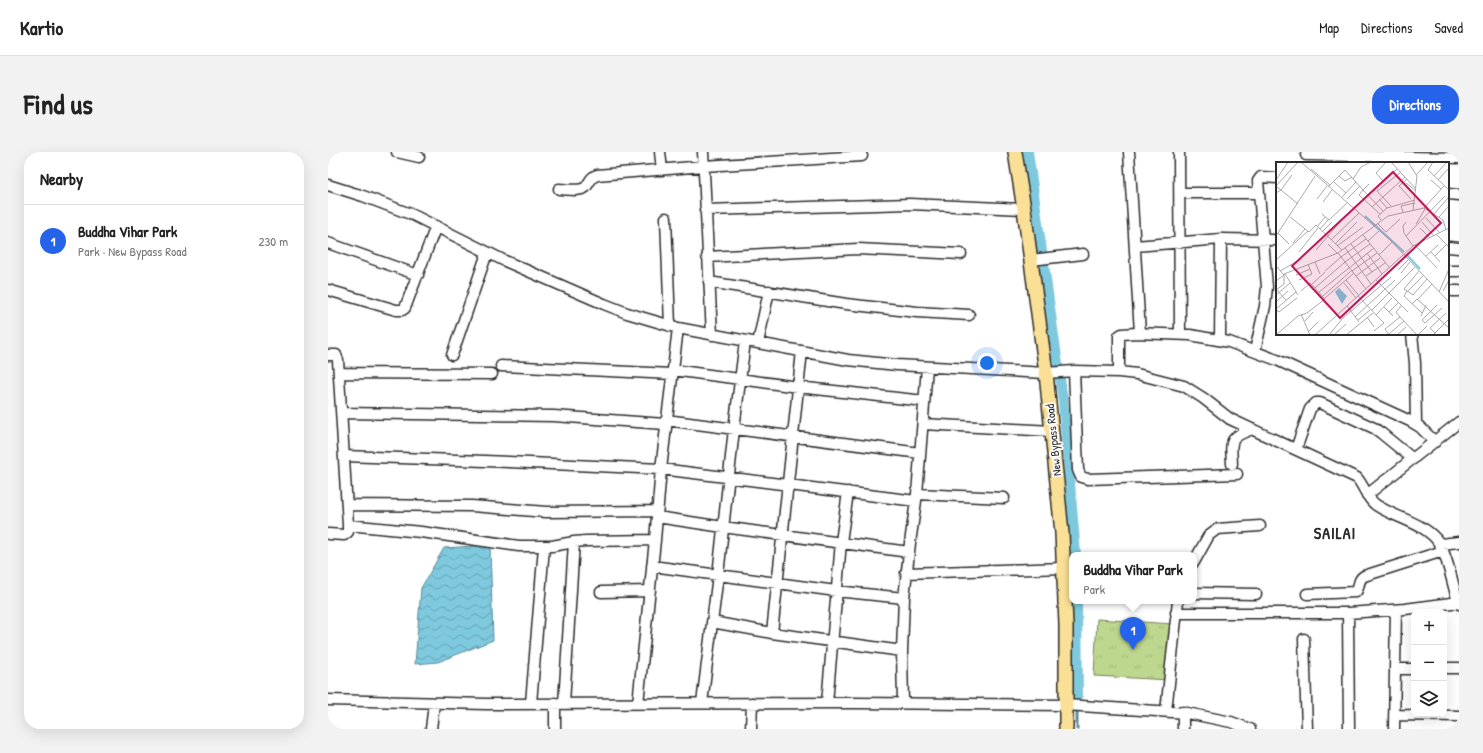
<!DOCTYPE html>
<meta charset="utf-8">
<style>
:root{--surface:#fff;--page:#f2f2f2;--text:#222;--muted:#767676;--line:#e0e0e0;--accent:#2563eb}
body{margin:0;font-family:"Patrick Hand",sans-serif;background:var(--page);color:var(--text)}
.controls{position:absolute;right:12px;bottom:12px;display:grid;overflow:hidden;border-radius:8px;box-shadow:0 4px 16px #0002}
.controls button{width:36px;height:36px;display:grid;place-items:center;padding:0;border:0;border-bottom:1px solid var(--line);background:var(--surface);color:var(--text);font:20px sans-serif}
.you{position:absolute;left:659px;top:211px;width:14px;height:14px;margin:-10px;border:3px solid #fff;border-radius:50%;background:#1a73e8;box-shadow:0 0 0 6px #1a73e833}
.badge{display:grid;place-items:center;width:26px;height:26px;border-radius:50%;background:var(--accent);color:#fff;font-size:13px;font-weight:700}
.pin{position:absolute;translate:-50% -33px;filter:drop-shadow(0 1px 2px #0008)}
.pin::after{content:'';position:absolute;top:21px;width:14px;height:12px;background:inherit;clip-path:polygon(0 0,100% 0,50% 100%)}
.popup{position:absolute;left:741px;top:400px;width:128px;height:52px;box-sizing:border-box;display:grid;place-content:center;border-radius:8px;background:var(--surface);filter:drop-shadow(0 1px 3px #0005);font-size:13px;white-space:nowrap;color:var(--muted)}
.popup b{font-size:15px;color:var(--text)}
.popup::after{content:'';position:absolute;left:50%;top:100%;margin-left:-8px;border:8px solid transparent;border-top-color:var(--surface)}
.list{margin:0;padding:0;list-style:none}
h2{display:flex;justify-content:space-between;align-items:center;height:52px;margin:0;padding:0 16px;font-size:17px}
h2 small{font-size:13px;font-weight:400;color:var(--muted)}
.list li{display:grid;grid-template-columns:26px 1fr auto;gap:12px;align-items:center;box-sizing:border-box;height:72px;padding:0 16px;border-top:1px solid var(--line)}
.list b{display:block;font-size:15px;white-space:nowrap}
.list p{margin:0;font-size:13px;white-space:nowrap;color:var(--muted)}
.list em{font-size:13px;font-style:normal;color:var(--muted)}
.icon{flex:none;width:22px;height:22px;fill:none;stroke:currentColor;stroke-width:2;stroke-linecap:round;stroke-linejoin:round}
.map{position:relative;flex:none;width:1131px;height:577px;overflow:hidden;border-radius:16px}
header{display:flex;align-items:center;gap:24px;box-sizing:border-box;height:56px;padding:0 20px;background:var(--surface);border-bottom:1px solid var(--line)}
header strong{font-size:19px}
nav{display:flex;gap:22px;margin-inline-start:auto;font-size:14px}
.intro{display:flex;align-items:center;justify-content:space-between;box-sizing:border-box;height:96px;padding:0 24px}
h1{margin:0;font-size:28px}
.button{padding:10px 18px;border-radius:16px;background:var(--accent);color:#fff;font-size:14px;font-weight:700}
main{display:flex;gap:24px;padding:0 24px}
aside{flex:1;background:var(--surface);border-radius:16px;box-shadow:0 4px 16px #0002}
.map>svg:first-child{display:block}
.park{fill:url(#park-tufts);stroke:#74815c}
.water{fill:url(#water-waves);stroke:#5d8a96}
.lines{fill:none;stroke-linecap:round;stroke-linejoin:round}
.stream{stroke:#5d8a96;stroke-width:3}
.canal{stroke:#7ec9de;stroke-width:10}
.minor-casing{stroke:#2b2b2b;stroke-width:13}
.major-casing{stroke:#2b2b2b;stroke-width:16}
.minor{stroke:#fff;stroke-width:10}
.major{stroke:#fadf96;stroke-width:13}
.labels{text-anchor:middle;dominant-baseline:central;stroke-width:3.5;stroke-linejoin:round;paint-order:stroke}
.street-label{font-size:12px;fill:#2b2b2b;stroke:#fff}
.district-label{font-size:16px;font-weight:bold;letter-spacing:1px;fill:#2b2b2b;stroke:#fff}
.inset-river{fill:none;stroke:#7ec9de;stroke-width:2}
.inset-road{fill:none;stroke:#aaa;stroke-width:1}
.view{fill:#c2185b;fill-opacity:0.15;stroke:#c2185b;stroke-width:2}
.inset-edge{fill:none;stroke:#2b2b2b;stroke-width:2}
</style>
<header>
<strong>Kartio</strong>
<nav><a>Map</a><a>Directions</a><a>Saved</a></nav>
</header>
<div class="intro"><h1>Find us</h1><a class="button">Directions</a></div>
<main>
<aside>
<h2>Nearby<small></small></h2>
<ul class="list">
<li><span class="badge">1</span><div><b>Buddha Vihar Park</b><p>Park · New Bypass Road</p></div><em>230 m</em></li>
</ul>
</aside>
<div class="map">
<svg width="1131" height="577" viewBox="0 0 1131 577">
<defs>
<pattern id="park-tufts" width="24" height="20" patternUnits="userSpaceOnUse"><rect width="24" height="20" fill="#bed78e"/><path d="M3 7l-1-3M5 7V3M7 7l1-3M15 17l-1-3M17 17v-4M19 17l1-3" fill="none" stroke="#a3b97b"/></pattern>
<pattern id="water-waves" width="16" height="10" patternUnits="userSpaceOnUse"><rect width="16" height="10" fill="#7ec9de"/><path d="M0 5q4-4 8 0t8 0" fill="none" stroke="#67a3b4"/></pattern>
</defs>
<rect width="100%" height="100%" fill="#fff"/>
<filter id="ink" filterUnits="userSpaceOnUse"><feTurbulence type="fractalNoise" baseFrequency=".025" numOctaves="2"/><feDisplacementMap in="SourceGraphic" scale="8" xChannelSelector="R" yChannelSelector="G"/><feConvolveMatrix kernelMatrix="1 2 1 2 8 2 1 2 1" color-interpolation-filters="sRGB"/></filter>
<g filter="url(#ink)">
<!-- park -->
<path class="park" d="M769,467l76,5 -3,56 -76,-4z"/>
<!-- water -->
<path class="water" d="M162,393l3,95 -55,22 -23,2 6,-76 23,-40z"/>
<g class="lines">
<!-- stream -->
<path class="stream" d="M749,577v-19"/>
<!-- canal -->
<path class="canal" d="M700,0l35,248 13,155
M749,449l1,94"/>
<defs>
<path id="minor" d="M69,0l22,5
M332,0l2,18
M375,0l9,183
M801,0l11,181
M851,0l1,183
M978,3l153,3
M0,33l35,11 50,19 92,46 99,43 23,9 51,15 170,32 49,5 149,8 28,-2 45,1 18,2 47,12 19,12 27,21 127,59c7,8 10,21 19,27 19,13 50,18 63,38 9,13 14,45 20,61
M231,37c8,0 21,3 27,-2 4,-5 4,-10 11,-12l107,-9 158,-10
M852,41h79
M1120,42l11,1
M377,58l205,-6 114,5
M338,66l4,108
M0,91l90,32
M807,94l86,-7 56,1
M1120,95l11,1
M379,105l151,-8 103,5
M703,108l52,-6
M1120,119h11
M381,130l137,22 71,8 52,3
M0,138l68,20h6l3,-2 31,-82
M1124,139h7
M1084,182l3,29 1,61
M892,188l1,-101
M430,191l11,-52
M927,199l10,-45 2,-19 -9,-106 3,-4 16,1
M0,203h8l2,5 10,165v7l-4,3 -16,-1
M124,203l35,-102
M173,214l171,8
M345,218l125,17 126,14
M746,219l4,99 3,7 7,2 149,-5
M791,220v-36l3,-2 14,-1 54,2 39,7 48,18 133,61 10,6 15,15
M11,221l153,1
M14,261l212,3 111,8
M338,268l254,33
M595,272l129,7
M968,297l14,-40 6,-6h4l54,25 7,5 32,26
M16,304l141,5 176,8 255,32
M904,312c-1,-23 -4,-26 20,-35
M589,342l87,4
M1039,343l92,-73
M19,353l125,1 74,6 111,-1
M329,365l66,10 186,25
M20,373l73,7 98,14h33l22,-4 12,-1 69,-1
M1112,392l19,-2
M866,410l15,-27 8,-6 43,-3
M324,414l184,25 68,7
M578,421l158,-5
M273,440l49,-1
M866,441l62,1
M979,442l49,-2c4,-5 1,-12 8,-16l79,-25
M848,461h172l57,-4 54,-7
M1020,461l1,116
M384,470l60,11 130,18
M444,481l30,-282
M976,487l3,90
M1116,516h15
M1067,517h19
M0,548l158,4 370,-1 210,2 121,8 44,9 19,7
M203,551l13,-156
M236,551l10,-161
M310,551l17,-163 6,-71 17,-141
M374,551l16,-128 16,-146 11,-88
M499,551l14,-161 7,-50
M575,551l-1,-52 2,-53 6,-55 7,-49 10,-127
M838,559l12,-110
M855,560v17
M1066,563l65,1
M103,577l3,-26
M227,577v-26
M423,577l1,-26
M1066,577l2,-119"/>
<path id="major" d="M687,0l9,57 22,164 16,160 4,92v104"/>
</defs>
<!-- minor casing -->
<use href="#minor" class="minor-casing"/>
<!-- major casing -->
<use href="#major" class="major-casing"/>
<!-- minor -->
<use href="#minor" class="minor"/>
<!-- major -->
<use href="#major" class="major"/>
</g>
</g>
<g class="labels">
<!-- street labels -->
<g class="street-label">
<text transform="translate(725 288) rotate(-96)">New Bypass Road</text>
</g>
<!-- district labels -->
<g class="district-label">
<text x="1007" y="381">SAILAI</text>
</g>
</g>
<!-- overview -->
<g transform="translate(948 10)">
<rect width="173" height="173" fill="#fff"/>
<path d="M63,126l8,8 -5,8 -7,-12z" fill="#7ec9de"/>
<path class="inset-river" d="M89,54l39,36M130,92l14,15"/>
<path class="inset-road" d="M25,0l88,77 60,63M115,0l25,27M132,0l9,14 -4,34M157,0l-5,8 21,20M35,7l19,16M140,13l12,-13M63,14l6,5 7,-4M158,14l13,-14M77,17l8,-12 10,-5M131,17l-8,7 12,13M0,18l12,-18M155,18l10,9M162,18l11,-12M107,19l-7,-8 10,-11M58,20l12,11M130,21l10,8M104,23l17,-16M0,24l22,-24M0,24l22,18M52,25l17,-17 18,20 6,-6M0,31l5,-3 11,-15M66,35l14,-15M41,37l10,-13M71,37l13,-13M103,37l8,9M47,40l9,-12M115,44l-14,-15 24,-19M96,45l33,-30M148,46l20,-22M127,50l-2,-6 14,-3M46,52l7,6 18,-17M104,52l-21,-19 4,-5 20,21M158,52l14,-16M14,55l19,15 7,-7 26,25M163,55l10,-11M150,56l14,15M105,58l-3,-4 9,-8 28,-8M130,60l-3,4 1,7 9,13M146,60l12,14M101,61l9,9 14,-13M140,62l9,-15M41,65l8,-10M144,66l10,10M44,67l8,-9M46,70l10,-10M2,71l11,11M87,73l26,32M161,73l12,12M0,74l39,-60M130,74l39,-40M55,78l28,-27M92,79l11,-10M17,81l12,-14M52,82l9,9M59,82l22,-22M75,82l21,28M139,83l22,23M61,84l26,-19M69,86l26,36M40,88l24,-28M23,90l19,-24M155,90l9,10M62,91l28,36M91,91l15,21M103,93l13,-13M150,94l12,-11M159,94l11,-11M65,95l25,-18M0,98l32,-29M39,100l5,12M69,100l25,-18M0,104l8,9 -8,6M122,108l10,-10M4,109l21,-12M49,109l16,-14M76,109l25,-18M143,109l-15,18 9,6 14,-16M125,111l9,-11M9,112l13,21M20,113l14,-6M80,114l24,-18M90,114l19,-13M23,118l13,-6 -4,-10M70,118l13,16M100,118l32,32M68,121l12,15M35,123l14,-13M39,126l30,-26M0,127l10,11M0,128l8,-6v-10l54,-21 50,-37 36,-8 19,12 3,10M131,129l-3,5 18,17M132,129l16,-16M167,129l6,-11M43,130l55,-44M163,130l10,-23M0,133l14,-12M47,134l28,-25M82,134l26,27 -10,8M49,136l29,-25M142,137l14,-15M0,140l12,-11M136,142l5,-5 32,29M161,143l-15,15 3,3 17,-15M71,144l12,16M108,145l9,9M0,147l20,-17M0,148l3,2 18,-14M95,149l44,-44M113,150l9,-9M25,152l9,21M100,153l16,-17M145,154l5,-11M79,155l40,-37M91,155l7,10M124,155l17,18M82,158l12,-10M29,159l8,-9M33,169l9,-9M159,171l-5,-5 16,-15M113,172l15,-13M0,173l22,-19 9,-3 18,-14 -15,-16 -9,8M39,173l98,-89 36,-18M53,173l14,-17 48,-41M58,173l12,-11M70,173l27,-22M113,173l-4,-6 15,-12 -4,-5 5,-6M121,173l9,-8M142,173l9,-9M157,173l16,-16"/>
<path class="view" d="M117,10l48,51 -101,95 -48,-52z"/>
<rect width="173" height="173" class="inset-edge"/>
</g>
</svg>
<div class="controls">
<button>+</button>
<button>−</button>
<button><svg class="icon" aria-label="layers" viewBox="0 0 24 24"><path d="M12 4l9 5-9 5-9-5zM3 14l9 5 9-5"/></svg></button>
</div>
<div class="you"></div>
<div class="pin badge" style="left:805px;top:498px">1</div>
<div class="popup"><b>Buddha Vihar Park</b>Park</div>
</div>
</main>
